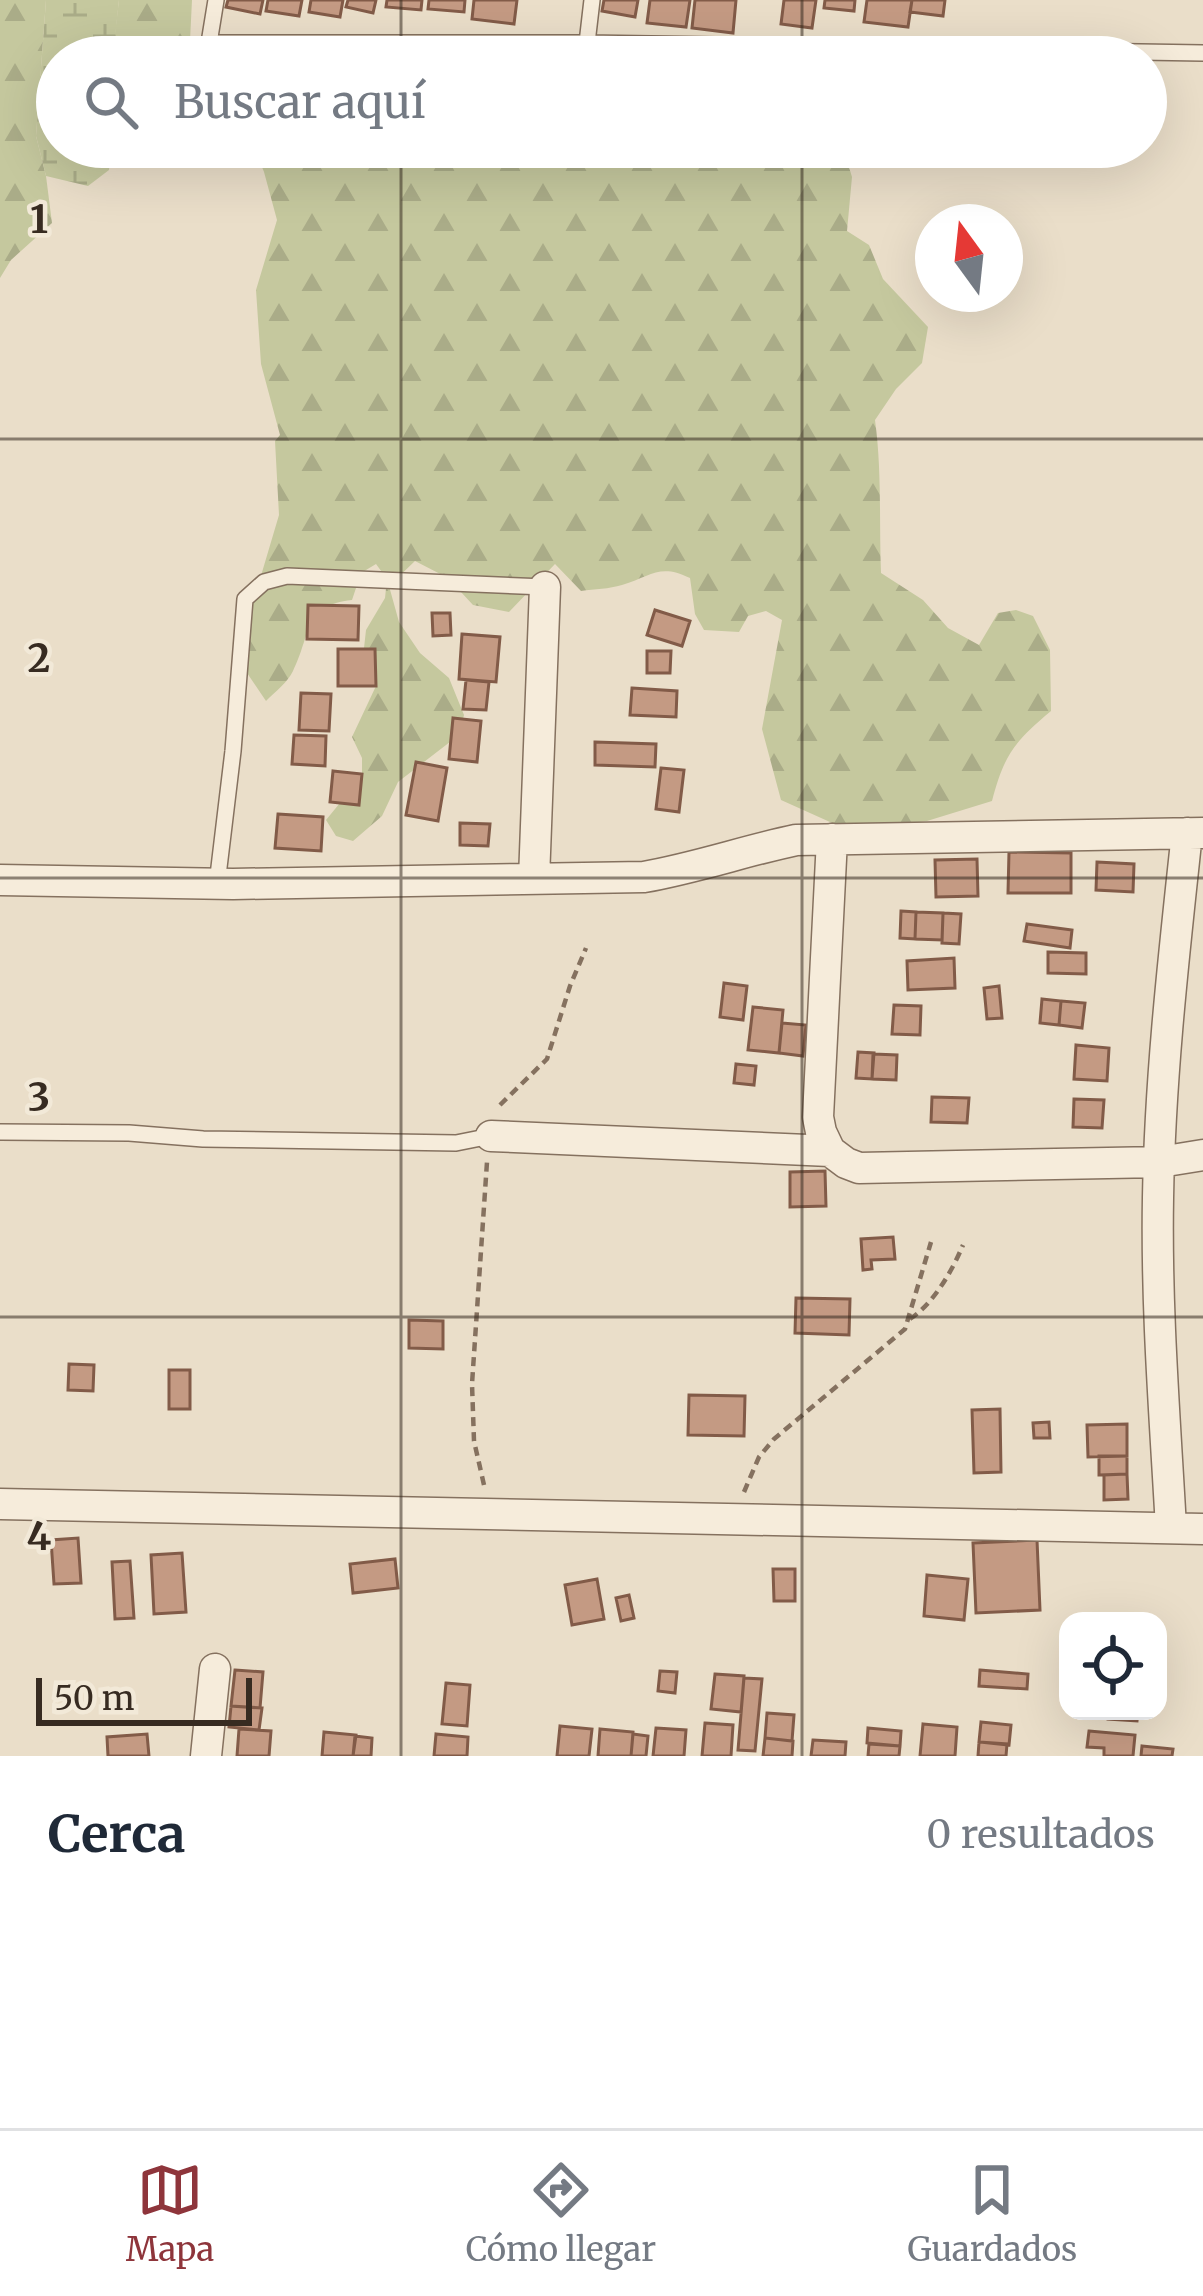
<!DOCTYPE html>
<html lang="es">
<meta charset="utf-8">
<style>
:root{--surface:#fff;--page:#f6f6f7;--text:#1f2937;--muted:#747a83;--line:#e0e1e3;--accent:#8e353b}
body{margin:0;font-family:Merriweather,serif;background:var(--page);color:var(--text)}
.controls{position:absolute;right:36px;bottom:36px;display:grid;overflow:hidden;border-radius:24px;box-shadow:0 12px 48px #0002}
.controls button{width:108px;height:108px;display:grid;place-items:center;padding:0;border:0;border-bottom:3px solid var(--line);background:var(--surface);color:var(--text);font:60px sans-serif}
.compass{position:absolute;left:915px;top:204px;width:108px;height:108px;border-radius:50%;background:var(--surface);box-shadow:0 12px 48px #0002;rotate:345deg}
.scale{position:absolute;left:36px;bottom:30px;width:216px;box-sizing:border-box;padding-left:12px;border:6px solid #372b21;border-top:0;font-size:33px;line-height:42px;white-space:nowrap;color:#372b21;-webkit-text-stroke:9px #f2e9d8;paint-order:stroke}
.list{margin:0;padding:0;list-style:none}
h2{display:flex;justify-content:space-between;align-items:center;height:156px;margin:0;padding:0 48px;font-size:51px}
h2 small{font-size:39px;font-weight:400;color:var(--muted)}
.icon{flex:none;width:66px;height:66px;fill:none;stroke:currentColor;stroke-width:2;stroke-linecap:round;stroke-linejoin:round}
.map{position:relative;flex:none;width:1203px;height:1756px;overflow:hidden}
.search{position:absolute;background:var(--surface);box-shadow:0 12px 48px #0002;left:36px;right:36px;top:36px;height:132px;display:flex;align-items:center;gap:30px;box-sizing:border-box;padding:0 42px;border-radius:66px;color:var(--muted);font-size:45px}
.sheet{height:372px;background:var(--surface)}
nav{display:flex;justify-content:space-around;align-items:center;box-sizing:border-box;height:168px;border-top:3px solid var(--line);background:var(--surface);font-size:33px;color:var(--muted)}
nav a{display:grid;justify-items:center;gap:6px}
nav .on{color:var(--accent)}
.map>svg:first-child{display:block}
.forest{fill:url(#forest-firs)}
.wetland{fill:url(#wetland-marsh)}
.building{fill:#c49a83;stroke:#825b48;stroke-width:3}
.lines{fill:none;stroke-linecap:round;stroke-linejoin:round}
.lane-casing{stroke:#85715f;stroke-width:18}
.street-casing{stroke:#85715f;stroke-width:33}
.path{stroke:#85715f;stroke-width:4.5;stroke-dasharray:9 6;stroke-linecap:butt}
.lane{stroke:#f6ecdb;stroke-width:15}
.street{stroke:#f6ecdb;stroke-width:30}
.grid{fill:none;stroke:#372b21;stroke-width:3;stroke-opacity:0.55}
.grid-label{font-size:39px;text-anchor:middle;font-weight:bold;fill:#372b21;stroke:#f2e9d8;stroke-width:9;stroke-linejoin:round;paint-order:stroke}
</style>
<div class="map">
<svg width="1203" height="1756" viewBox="0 0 1203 1756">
<defs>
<pattern id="forest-firs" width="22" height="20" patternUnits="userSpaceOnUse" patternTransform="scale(3)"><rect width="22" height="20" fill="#c5c89e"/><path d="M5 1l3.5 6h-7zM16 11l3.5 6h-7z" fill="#aaac88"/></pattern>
<pattern id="wetland-marsh" width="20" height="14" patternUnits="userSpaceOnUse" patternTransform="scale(3)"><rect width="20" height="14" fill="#c5c89e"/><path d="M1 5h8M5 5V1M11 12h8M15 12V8" fill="none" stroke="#aaac88"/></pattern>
</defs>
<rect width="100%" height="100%" fill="#eadec9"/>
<!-- forest -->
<path class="forest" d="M0,0h46l-10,136 10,40 6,47 -41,37 -11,18z
M119,0h73l-2,41 -77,9z
M254,147h589l9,30 -5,54 22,14 14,34 45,48 -6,36 -26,26 -21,31c7,51 4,102 6,153l42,27 25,28 31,17 19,-32 18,-3 17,6 17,34 1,61c-37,31 -47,44 -59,90l-65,20 -77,10 -69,-31 -19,-71 20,-109 -16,-9 -18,5 -9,16 -35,-2 -9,-16 -5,-36c-30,-15 -39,-2 -68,7 -13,4 -27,4 -41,6l-26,-27 -46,48 -36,-7 -25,-27 -33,-17 -26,25 10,36 21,31 29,25 15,37 -5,20 -61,47 -16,34 -29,25 -17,-5 -10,-16 36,-44v-18l-10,-21 24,-51 -12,-38 2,-18 19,-32 2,-19 -11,-15 -15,9 -9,27c-49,5 -41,36 -59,71 -5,11 -18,21 -27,30l-21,-31 -1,-37 35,-118 -4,-74 5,-6 -19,-71 -5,-74 21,-70 -13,-48z"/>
<!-- wetland -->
<path class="wetland" d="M46,0h73l-6,57h-56v90h55l-3,23 -21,16 -42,-10 -10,-40z"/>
<!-- building -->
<path class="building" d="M228,0h35l-3,14 -34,-7z
M268,0h34l-3,16 -33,-5z
M311,0h32l-3,17 -31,-5z
M348,0h28l-3,13 -27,-6z
M387,0h35l-1,10 -35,-3z
M429,0h36l-1,12 -36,-3z
M474,0h43l-3,24 -42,-5z
M604,0h34l-3,17 -33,-6z
M650,0h40l-4,27 -39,-4z
M695,0h41l-3,33 -41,-5z
M784,0h32l-4,28 -31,-4z
M825,0h30l-1,11 -30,-3z
M867,0h45l-4,27 -44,-5z
M912,0h33l-2,16 -33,-4z
M308,605l51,1 -1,34 -51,-1z
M655,610l35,11 -8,25 -35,-11z
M432,613h18l1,22 -18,1z
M462,634l38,3 -4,45 -37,-3z
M338,649h37l1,37h-38z
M647,651h24l-1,22h-23z
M466,680l23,2 -3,28 -23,-1z
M632,688l45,3 -1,26 -46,-2z
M301,693l30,1 -2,37 -30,-1z
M453,718l28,3 -4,41 -28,-3z
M294,735l32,1 -1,30 -33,-2z
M595,742l61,2 -1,23 -60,-2z
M416,762l31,6 -9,53 -32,-6z
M661,768l23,2 -5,42 -23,-3z
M333,771l29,3 -3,31 -29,-3z
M278,814l45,3 -2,34 -46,-3z
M460,823l30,1 -2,22 -28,-1z
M1009,852l62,1v40h-63z
M977,859l1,37 -42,1 -1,-37z
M1097,862l37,2 -1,28 -37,-2z
M901,911l15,1 -1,27 -15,-1z
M916,912l27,1 -1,27 -27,-1z
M943,913l18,1 -2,30 -17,-1z
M1027,924l45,6 -2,18 -46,-7z
M1048,952l38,1v21l-38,-1z
M954,958l1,30 -47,2 -1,-29z
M724,983l23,3 -4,34 -23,-3z
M999,986l3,32 -15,1 -3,-31z
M1042,999l19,2 -2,24 -19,-2z
M1061,1001l24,2 -3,25 -23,-3z
M894,1005l27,1 -1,29 -28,-1z
M753,1007l30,3 -4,43 -31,-3z
M782,1023l24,2 -3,31 -24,-3z
M1076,1045l33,3 -2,33 -33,-2z
M858,1052l16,1 -2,26 -16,-1z
M873,1054l24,1 -1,25 -24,-1z
M736,1064l20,2 -2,19 -20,-2z
M932,1097l37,1 -2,25 -36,-1z
M1074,1099l30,1 -2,28 -29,-1z
M825,1171l1,35 -36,1v-35z
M893,1237l2,22 -24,1 1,9 -9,1 -2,-31z
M796,1298l54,1 -1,36 -54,-2z
M409,1320l34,1v28l-34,-1z
M69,1364l25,1 -1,26 -25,-1z
M169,1370h21v39h-21z
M689,1395l56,1 -1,40 -56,-1z
M1000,1409l1,63 -27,1 -2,-63z
M1049,1422l1,16h-16l-1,-15z
M1127,1424v32l-39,1 -1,-32z
M1099,1456h28v18l-28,1z
M1127,1474l1,25 -24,1v-25z
M78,1538l3,45 -27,1 -3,-44z
M1037,1540l3,70 -64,3 -3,-70z
M182,1553l4,59 -32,2 -3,-59z
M395,1559l3,29 -45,5 -3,-29z
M130,1561l4,57 -19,1 -3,-57z
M773,1569h22v32h-21z
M927,1575l41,4 -4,41 -40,-4z
M597,1579l7,40 -32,6 -7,-40z
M629,1595l5,23 -13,3 -5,-23z
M235,1670l28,2 -3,36 -29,-2z
M980,1670l48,4 -1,15 -48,-3z
M660,1671l17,1 -2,21 -17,-2z
M715,1674l29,2 -3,36 -30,-3z
M744,1678l18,1 -7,72 -17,-1z
M446,1683l24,2 -3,41 -25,-2z
M231,1706l31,2 -3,22 -30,-3z
M1108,1711h30l-1,10 -29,-2z
M767,1713l27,2 -2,26 -27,-3z
M981,1722l30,3 -2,20 -30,-3z
M705,1723l28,2 -2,31h-29z
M923,1724l34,3 -2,29h-35z
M560,1726l32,3 -3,27h-32z
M656,1728l30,2 -2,26h-31z
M868,1728l33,3 -1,15 -33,-3z
M239,1729l32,2 -2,25h-32z
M600,1729l33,3 -2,24h-33z
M1089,1731l46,4 -2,21h-29v-8l-17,-1z
M324,1732l32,3 -3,21h-31z
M147,1734l2,22h-41l-1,-19z
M436,1734l32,3 -1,19h-33z
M633,1734l15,2 -2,20h-15z
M355,1736l17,2 -1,18h-18z
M765,1738l28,3 -1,15h-29z
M813,1740l33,2 -1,14h-34z
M979,1742l28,2 -1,12h-28z
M869,1744l31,2 -1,10h-31z
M1142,1746l31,3 -1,7h-31z"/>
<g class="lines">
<defs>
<path id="lane" d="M216,0l-7,43h378l616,10
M587,43l5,-43
M217,884l16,-133 12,-152 19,-17 23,-6 258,11
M0,1132l129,1 74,6 253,4 35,-7"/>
<path id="street" d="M832,839l-14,278 3,15 9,19 16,12 13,5 301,-6 43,-7
M534,879l11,-292
M0,880l233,4 411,-7c52,-9 100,-26 152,-37l407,-7
M491,1136l339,15
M0,1504l1203,25
M1171,1528c-6,-109 -15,-220 -13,-330 2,-122 16,-244 29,-365
M206,1756l9,-87"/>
</defs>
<!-- lane casing -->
<use href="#lane" class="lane-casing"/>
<!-- street casing -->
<use href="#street" class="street-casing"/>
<!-- path -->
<path class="path" d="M500,1105l47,-46 23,-73 16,-38
M910,1319c24,-16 42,-48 53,-74
M484,1485l-10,-44 -2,-57 15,-222
M744,1492l15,-35 15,-18 131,-110 26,-87"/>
<!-- lane -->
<use href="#lane" class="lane"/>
<!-- street -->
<use href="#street" class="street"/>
</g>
<!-- grid -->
<path class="grid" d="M401,0v57M802,0v57M401,147v1609M802,147v1609M0,439h1203M0,878h1203M0,1317h1203"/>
<g class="grid-label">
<text x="39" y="233">1</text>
<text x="39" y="672">2</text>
<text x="39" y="1111">3</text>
<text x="39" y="1550">4</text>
</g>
</svg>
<div class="controls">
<button><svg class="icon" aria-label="locate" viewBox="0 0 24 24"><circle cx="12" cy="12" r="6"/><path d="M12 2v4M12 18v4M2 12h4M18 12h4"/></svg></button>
</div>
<svg class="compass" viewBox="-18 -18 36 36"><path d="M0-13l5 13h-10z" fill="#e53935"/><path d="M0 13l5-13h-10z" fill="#747a83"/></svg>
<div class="scale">50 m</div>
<div class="search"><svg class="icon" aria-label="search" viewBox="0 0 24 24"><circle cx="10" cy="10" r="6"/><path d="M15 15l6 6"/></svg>Buscar aquí</div>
</div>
<section class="sheet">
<h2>Cerca<small>0 resultados</small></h2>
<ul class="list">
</ul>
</section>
<nav>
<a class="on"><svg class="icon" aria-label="map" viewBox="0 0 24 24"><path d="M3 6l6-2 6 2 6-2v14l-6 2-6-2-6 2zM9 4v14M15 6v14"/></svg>Mapa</a>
<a><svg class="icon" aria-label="directions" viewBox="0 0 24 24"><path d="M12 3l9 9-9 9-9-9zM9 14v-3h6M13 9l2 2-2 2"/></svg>Cómo llegar</a>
<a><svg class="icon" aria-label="saved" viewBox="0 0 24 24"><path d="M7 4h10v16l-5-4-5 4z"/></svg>Guardados</a>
</nav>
